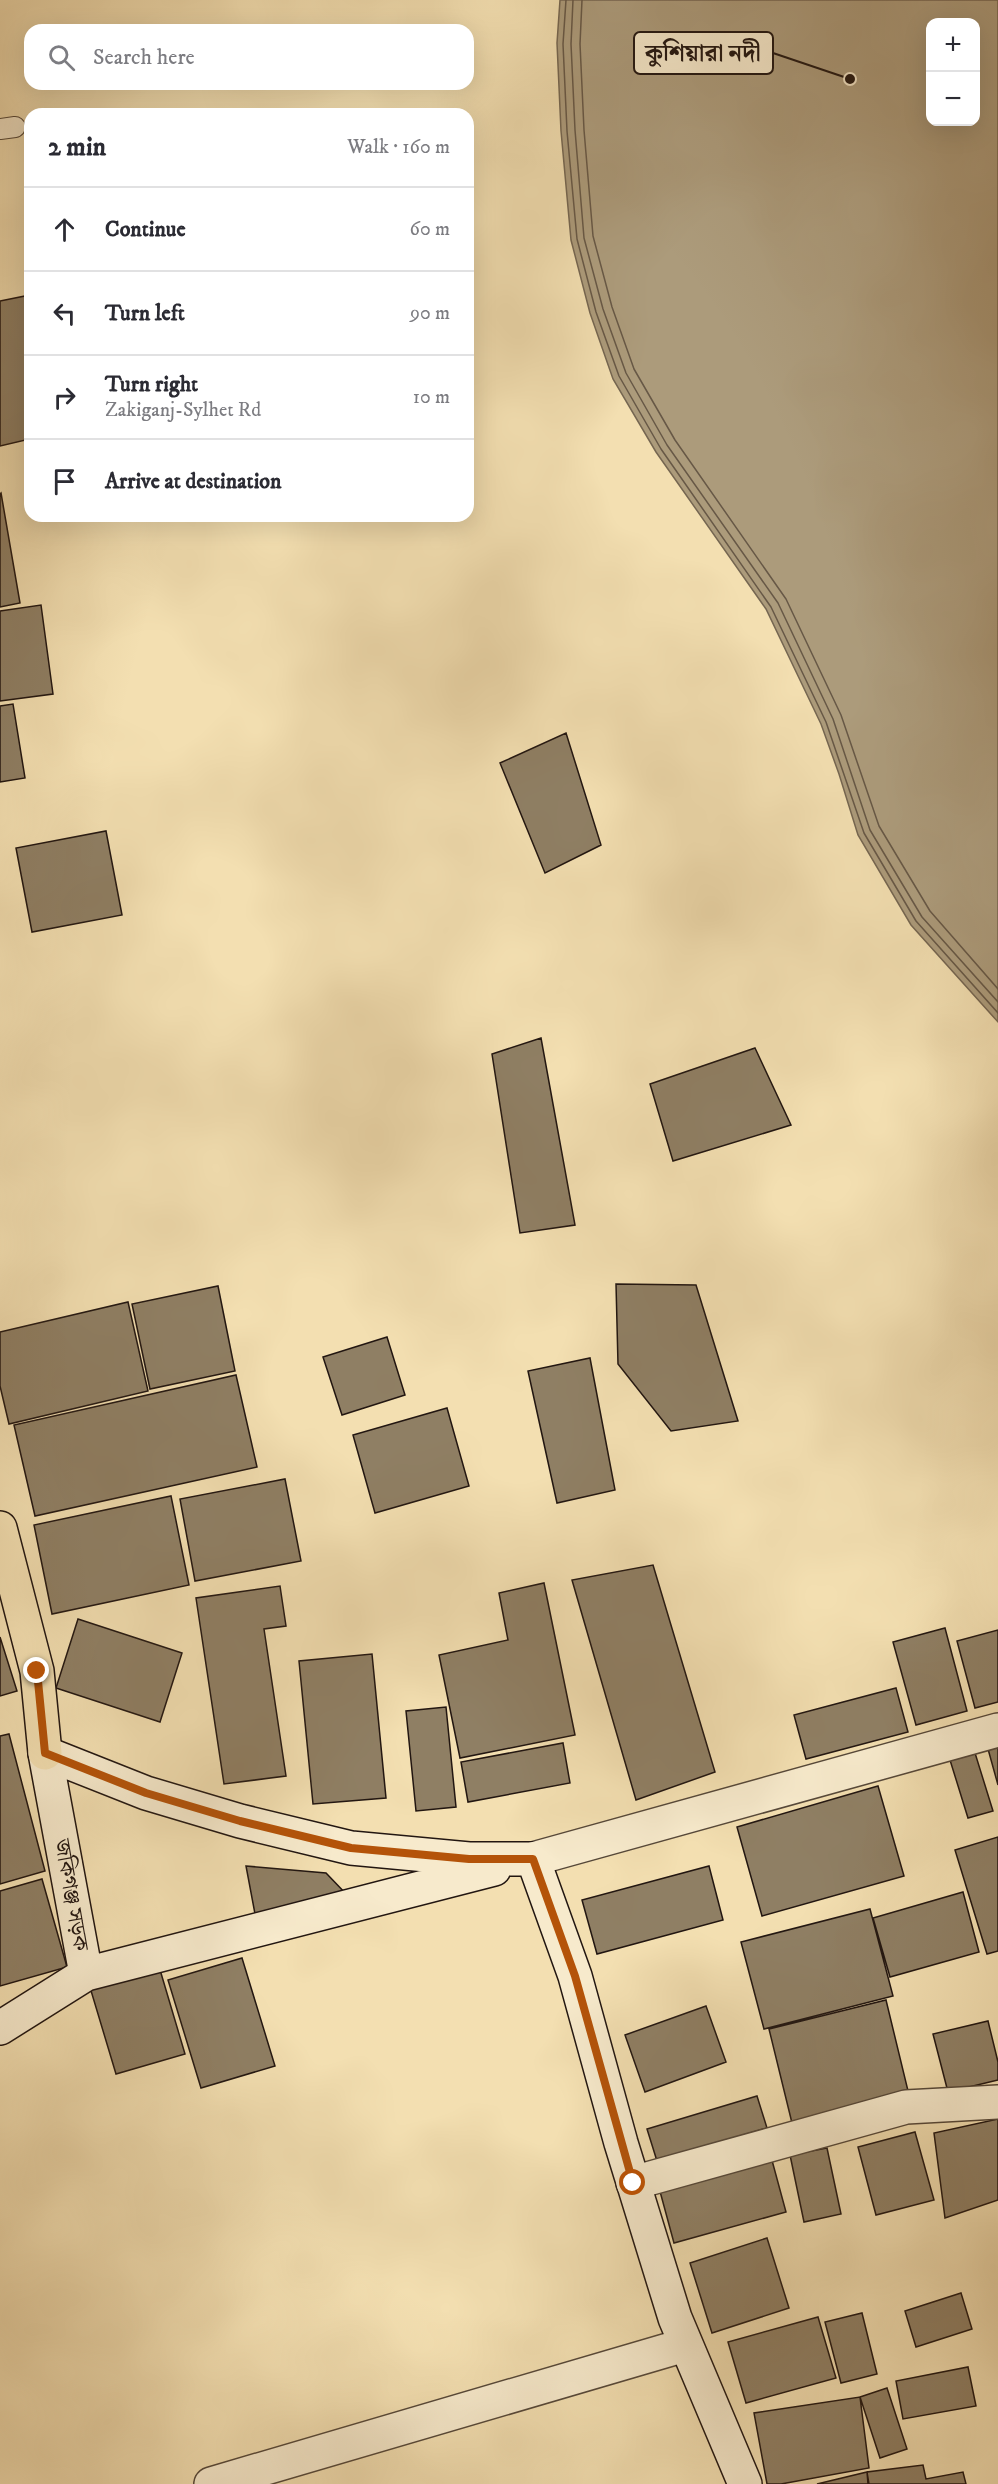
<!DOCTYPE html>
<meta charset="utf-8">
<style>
:root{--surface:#fff;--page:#f2f2f3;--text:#2b2b33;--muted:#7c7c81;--line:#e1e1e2}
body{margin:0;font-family:"IM FELL DW Pica","Noto Serif Bengali",serif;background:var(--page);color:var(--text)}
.controls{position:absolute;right:18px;top:18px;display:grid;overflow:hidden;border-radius:12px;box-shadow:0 6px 24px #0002}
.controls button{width:54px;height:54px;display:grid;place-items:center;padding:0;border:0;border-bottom:2px solid var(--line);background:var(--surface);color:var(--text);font:30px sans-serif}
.stop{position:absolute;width:18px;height:18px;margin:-14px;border:4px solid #b45309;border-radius:50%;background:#fff}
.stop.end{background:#b45309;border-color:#fff;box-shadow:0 2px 6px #0008}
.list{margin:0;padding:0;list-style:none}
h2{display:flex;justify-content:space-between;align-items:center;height:78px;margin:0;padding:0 24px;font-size:26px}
h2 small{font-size:20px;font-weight:400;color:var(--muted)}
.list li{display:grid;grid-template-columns:39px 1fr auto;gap:18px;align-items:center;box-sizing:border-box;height:84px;padding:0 24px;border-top:2px solid var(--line)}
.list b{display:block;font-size:22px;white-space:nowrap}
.list p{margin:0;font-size:20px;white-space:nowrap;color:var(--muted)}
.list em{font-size:20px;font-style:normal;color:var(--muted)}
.icon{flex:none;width:33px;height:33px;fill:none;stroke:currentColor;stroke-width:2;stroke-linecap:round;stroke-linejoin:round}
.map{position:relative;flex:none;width:998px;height:2484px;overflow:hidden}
.search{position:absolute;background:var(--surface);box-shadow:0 6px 24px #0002;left:24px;top:24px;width:450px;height:66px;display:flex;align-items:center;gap:15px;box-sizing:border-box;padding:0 21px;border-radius:18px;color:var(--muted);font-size:22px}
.panel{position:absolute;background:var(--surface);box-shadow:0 6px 24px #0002;left:24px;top:108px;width:450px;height:414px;border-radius:18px}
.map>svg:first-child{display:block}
.water{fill:#ac9b7b;stroke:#756651;stroke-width:1.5;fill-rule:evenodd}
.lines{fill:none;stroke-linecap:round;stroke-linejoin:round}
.shore{stroke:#675846;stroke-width:1.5}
.building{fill:#8f7f64;stroke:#221611;stroke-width:1.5}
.lane-casing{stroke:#564839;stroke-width:22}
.street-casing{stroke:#564839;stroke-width:36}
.secondary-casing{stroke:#221611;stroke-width:36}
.primary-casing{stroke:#221611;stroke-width:36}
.lane{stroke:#f7eacc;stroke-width:20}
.street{stroke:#f7eacc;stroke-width:33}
.secondary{stroke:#f7eacc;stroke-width:33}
.primary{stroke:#f3dfb1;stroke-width:33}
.route{stroke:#b45309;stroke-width:8}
.labels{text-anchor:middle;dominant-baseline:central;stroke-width:5;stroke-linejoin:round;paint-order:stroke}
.street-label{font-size:22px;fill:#221611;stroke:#f7eacc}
.leader{fill:none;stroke:#221611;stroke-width:2}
.callout-dot{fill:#221611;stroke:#f7eacc;stroke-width:2}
.callout{fill:#f7eacc;stroke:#221611;stroke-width:2}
.callout-label{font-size:24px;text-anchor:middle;font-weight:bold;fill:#221611}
</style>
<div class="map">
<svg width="998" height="2484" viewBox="0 0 998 2484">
<rect width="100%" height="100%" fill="#f3dfb1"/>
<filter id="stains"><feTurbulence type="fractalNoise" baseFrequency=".00333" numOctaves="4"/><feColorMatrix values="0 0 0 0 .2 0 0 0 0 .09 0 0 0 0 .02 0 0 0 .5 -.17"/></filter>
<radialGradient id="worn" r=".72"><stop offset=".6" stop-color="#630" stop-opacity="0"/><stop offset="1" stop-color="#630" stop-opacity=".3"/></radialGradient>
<!-- water -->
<path class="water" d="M560,0h438v1022l-87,-97 -53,-90 -19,-61 -18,-50 -55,-115 -110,-157 -43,-73 -23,-66 -19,-73 -10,-109 -4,-88zM930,22h46v100h-46z"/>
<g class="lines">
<!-- shore -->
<path class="shore" d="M566,0l-3,44 4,87 10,108 19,73 23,64 42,73 110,158 55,115 38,111 52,88 82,92
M573,0l-2,44 4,86 9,108 19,71 23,64 41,72 111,158 55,116 37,111 52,87 76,85
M582,0l-2,44 4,86 9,106 19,71 22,62 41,71 111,159 55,116 38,111 51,85 68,78"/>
</g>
<!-- building -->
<path class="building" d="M30,295v144l-30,7v-145z
M1,493l19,110 -20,4v-113z
M41,605l12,89 -53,7v-90z
M13,704l12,74 -25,4v-76z
M566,733l35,112 -56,28 -45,-110z
M106,831l16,84 -90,17 -16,-84z
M541,1038l34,187 -55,8 -28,-179z
M755,1048l36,77 -118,36 -23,-77z
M616,1284l80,1 42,136 -67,10 -53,-67z
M218,1286l17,85 -85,18 -18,-85z
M128,1302l20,89 -139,33 -9,-38v-54z
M387,1337l18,58 -63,20 -19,-58z
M590,1358l25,132 -58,13 -29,-132z
M236,1375l21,92 -222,49 -21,-91z
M447,1408l22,78 -94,27 -22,-78z
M285,1479l16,82 -106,20 -15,-82z
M171,1496l18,89 -137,29 -18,-89z
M653,1565l62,207 -79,28 -64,-220z
M544,1583l31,152 -115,23 -21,-103 69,-15 -9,-47z
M280,1586l6,40 -22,3 22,147 -62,8 -28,-186z
M78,1619l104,34 -22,69 -104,-34z
M945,1628l22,83 -51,14 -23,-83z
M998,1630v72l-23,6 -18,-67z
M0,1637l17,54 -17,5z
M372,1654l14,144 -73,6 -14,-143z
M896,1688l12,44 -102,27 -12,-44z
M446,1707l10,100 -40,4 -10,-100z
M9,1734l36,137 -45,13v-148z
M563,1743l7,40 -102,19 -7,-40z
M998,1746v39l-10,-36z
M975,1753l18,58 -25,7 -18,-58z
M878,1786l26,90 -142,40 -25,-89z
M998,1837v114l-11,3 -32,-104z
M246,1866l80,7 23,24 -94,17z
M709,1866l14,54 -126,34 -15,-54z
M42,1879l25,88 -67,19v-95z
M963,1892l16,60 -89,25 -17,-59z
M870,1909l23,87 -129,33 -23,-87z
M242,1958l33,108 -74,22 -33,-108z
M158,1963l27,91 -69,20 -27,-90z
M886,2000l23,95 -117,28 -23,-94z
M706,2006l20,56 -81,30 -20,-57z
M988,2021l10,41v18l-50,12 -15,-58z
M757,2096l10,32 -110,33 -10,-32z
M998,2119v81l-53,18 -11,-85z
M915,2132l19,68 -58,15 -18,-68z
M827,2148l14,66 -37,8 -14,-67z
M770,2153l16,59 -112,31 -16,-59z
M767,2238l22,70 -77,25 -22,-70z
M961,2293l11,36 -56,18 -11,-36z
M862,2313l15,61 -36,9 -16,-61z
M818,2317l18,61 -90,25 -18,-61z
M968,2367l8,39 -73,13 -7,-38z
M887,2388l20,61 -27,9 -20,-61z
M860,2397l9,71 -88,16h-14l-13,-71z
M923,2465l3,14 37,-7 3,12h-98l-1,-12z
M867,2472l2,12h-52z"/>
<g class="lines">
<defs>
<path id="lane" d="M0,129l15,-2"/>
<path id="street" d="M533,1859l465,-129
M633,2183l273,-76 92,-5
M211,2484l474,-139"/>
<path id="secondary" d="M45,1753l101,40 94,28 111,27 118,11h64
M533,1859l42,117 46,167 54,175 70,166
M86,1974l408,-105
M0,2028l86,-54 -41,-221"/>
<path id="primary" d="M0,1528l37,143 8,82"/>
</defs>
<!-- lane casing -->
<use href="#lane" class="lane-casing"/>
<!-- street casing -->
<use href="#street" class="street-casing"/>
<!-- secondary casing -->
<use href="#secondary" class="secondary-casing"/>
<!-- primary casing -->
<use href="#primary" class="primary-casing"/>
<!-- lane -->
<use href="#lane" class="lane"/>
<!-- street -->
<use href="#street" class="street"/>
<!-- secondary -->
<use href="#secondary" class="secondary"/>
<!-- primary -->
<use href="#primary" class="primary"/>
</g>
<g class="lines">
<!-- route -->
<path class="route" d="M37,1671l8,82 101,40 94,28 111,27 118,11h64l42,117 58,207"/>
</g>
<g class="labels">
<!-- street labels -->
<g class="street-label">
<text transform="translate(71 1895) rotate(80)">জকিগঞ্জ সড়ক</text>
</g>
</g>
<!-- callouts -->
<path class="leader" d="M850 79L773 53"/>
<circle class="callout-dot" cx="850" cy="79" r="6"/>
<rect class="callout" x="634" y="32" width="139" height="42" rx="6"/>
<g class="callout-label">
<text x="703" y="61">কুশিয়ারা নদী</text>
</g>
<rect width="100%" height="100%" filter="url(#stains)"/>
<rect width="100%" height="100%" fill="url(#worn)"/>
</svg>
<div class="controls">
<button>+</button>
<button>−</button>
</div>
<div class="stop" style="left:633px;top:2183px"></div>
<div class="stop end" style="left:37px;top:1671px"></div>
<div class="search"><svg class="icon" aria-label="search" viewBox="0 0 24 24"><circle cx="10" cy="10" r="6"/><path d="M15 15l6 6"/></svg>Search here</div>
<section class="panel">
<h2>2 min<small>Walk · 160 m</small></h2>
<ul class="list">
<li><svg class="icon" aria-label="ahead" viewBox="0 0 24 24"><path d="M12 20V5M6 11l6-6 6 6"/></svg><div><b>Continue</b></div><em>60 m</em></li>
<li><svg class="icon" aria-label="left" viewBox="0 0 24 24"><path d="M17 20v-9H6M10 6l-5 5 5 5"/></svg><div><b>Turn left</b></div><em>90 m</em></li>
<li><svg class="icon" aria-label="right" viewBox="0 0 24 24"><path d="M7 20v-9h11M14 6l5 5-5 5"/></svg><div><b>Turn right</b><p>Zakiganj-Sylhet Rd</p></div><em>10 m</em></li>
<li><svg class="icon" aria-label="arrive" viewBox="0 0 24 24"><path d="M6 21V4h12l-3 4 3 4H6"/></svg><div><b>Arrive at destination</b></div></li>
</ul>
</section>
</div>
